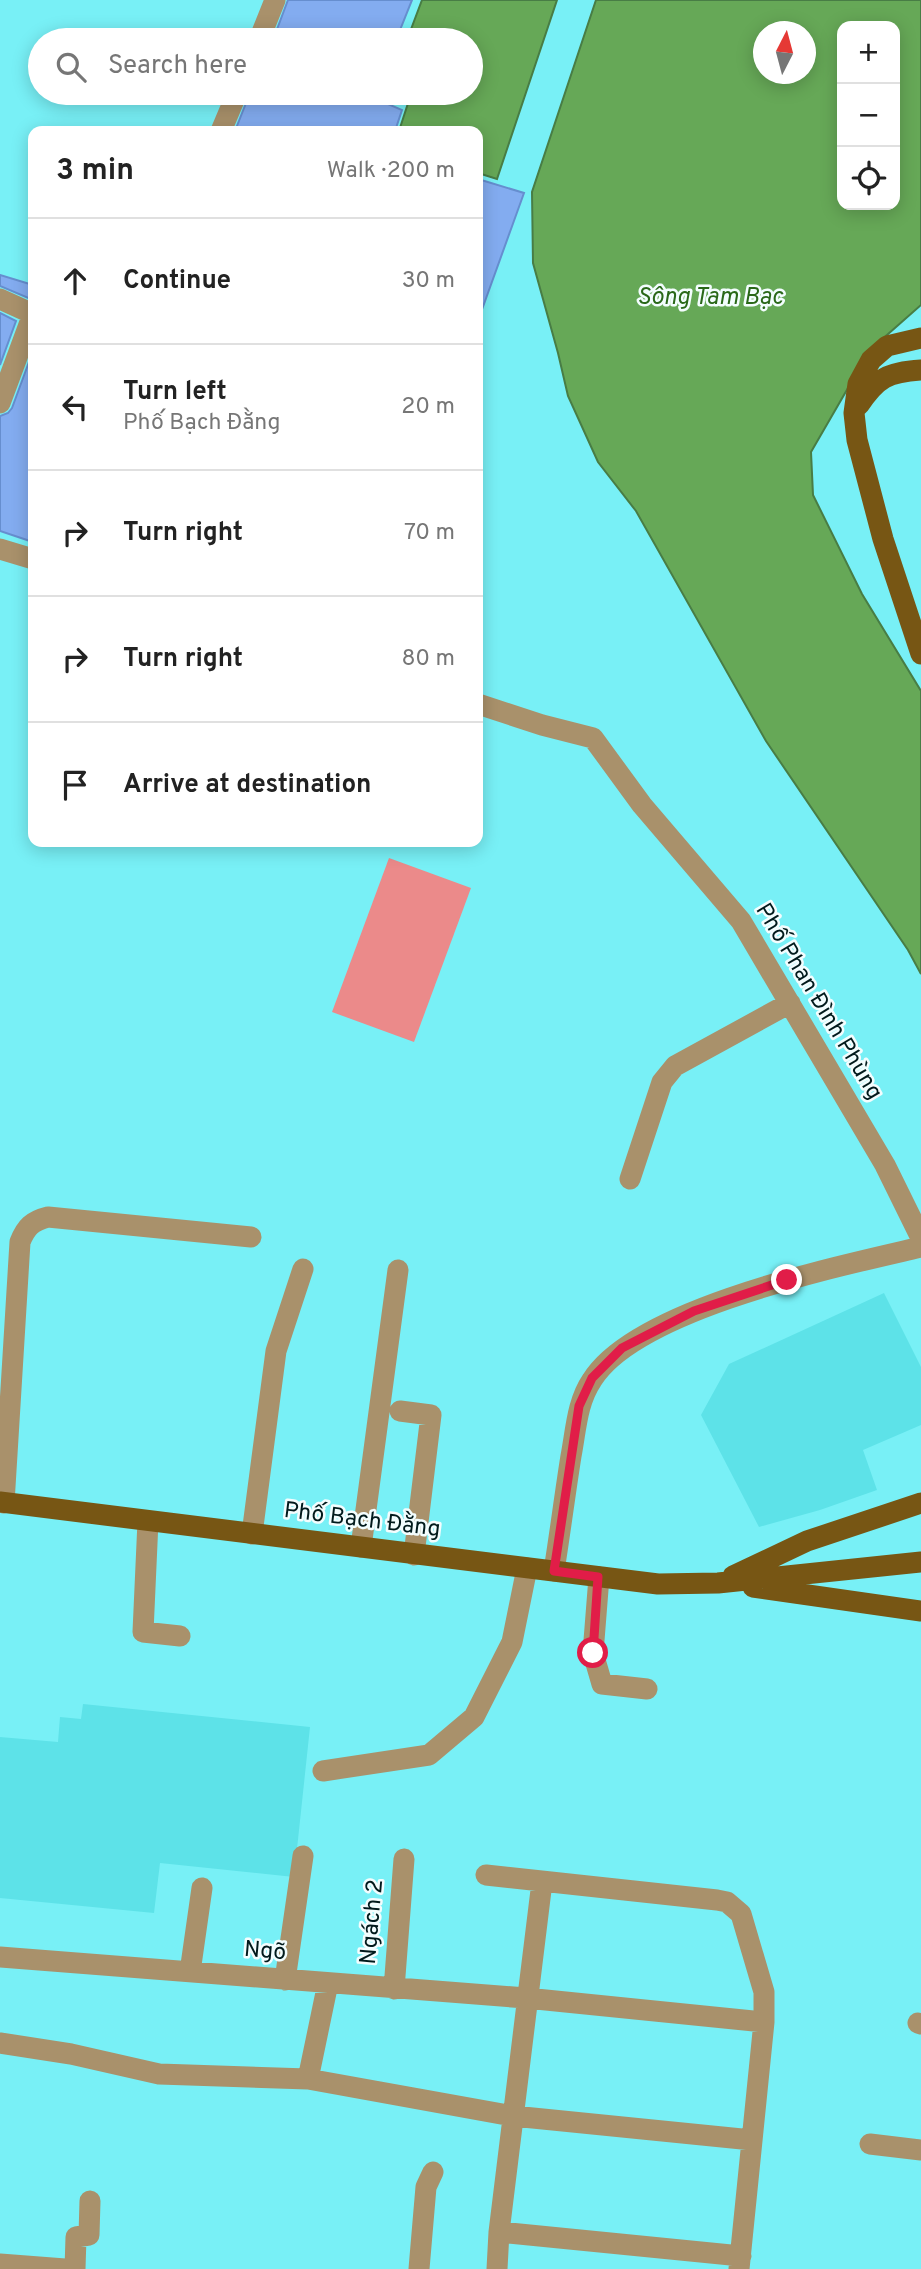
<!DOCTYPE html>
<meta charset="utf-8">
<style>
:root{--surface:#fff;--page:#f2f2f2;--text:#222;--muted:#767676;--line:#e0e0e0}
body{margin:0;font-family:Overpass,sans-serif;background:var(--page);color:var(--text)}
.controls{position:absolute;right:21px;top:21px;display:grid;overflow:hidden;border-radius:14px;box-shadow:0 4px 18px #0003}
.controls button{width:63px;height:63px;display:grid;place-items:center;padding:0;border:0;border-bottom:2px solid var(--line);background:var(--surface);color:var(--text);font:35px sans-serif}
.compass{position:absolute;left:753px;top:21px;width:63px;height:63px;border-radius:50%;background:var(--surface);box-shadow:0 4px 18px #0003;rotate:6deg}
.stop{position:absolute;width:21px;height:21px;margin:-16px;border:5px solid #e11d48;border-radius:50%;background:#fff}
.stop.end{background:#e11d48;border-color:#fff;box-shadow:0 2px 7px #0008}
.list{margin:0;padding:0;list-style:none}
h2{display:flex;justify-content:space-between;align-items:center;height:91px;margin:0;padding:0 28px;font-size:30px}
h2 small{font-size:23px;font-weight:400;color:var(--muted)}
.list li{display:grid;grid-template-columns:46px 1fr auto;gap:21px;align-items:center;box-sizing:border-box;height:126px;padding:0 28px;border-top:2px solid var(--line)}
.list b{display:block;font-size:26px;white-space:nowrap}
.list p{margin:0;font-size:23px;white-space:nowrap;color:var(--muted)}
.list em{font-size:23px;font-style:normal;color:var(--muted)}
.icon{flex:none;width:38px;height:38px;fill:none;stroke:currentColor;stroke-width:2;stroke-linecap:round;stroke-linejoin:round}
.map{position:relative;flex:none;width:921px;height:2269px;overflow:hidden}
.search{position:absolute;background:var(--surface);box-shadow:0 4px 18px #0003;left:28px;top:28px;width:455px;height:77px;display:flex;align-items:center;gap:18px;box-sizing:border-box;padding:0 24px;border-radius:38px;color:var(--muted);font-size:26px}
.panel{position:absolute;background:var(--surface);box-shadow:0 4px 18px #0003;left:28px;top:126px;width:455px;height:721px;border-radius:14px}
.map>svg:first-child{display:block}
.built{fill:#5de2e8}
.green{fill:#eb8a8a}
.water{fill:#66a857;stroke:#487d45;stroke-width:2;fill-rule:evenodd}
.building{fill:#83acf0;stroke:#668ecf;stroke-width:2}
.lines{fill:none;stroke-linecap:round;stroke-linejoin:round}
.minor{stroke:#a9916b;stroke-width:21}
.major{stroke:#775614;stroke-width:21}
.route{stroke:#e11d48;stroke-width:9}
.labels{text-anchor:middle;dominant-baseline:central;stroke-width:5;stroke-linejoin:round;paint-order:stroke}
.street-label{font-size:23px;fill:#011a1c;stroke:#f3fdfe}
.water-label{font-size:24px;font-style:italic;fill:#296818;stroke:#f3fdfe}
</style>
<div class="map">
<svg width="921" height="2269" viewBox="0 0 921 2269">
<rect width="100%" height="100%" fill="#78f0f6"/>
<!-- built -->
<path class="built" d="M884,1293l37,74v58l-58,25 14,40 -57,20 -61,17 -58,-112 28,-51z
M83,1704l227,23 -16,150 -134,-14 -6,50 -154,-15v-161l58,5 2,-25 21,2z"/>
<!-- green -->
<path class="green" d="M389,858l82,30 -57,154 -82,-30z"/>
<!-- water -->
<path class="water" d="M422,0h135l-60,179 -19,-6v-42h-79l11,-34 -11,-4h72v-53h-64z
M596,0h325v305l-51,45 -59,102 2,43 49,99 59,97v283l-13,-24 -142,-209 -130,-230 -38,-49 -30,-66 -10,-43 -25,-90 -1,-71zM842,26h53v179h-53zM764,32h42v42h-42z"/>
<!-- building -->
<path class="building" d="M288,0h124l-16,40h-123z
M250,93h126l-2,5 28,12 -7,21h-160z
M478,179l46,14 -44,122h-2z
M0,275l33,10v15l-33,-14z
M0,313l16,8 -16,44z
M33,351v191l-33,-11v-115l8,-3 4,-5z"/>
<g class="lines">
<!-- minor -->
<path class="minor" d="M259,40l16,-40
M221,131l16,-38
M0,299l33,15 -33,89
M0,549l33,10
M478,704l64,21 51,13 49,67 99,116 144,244 36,73
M630,1179l32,-97 13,-16 115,-63
M400,1411l31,4 -17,140
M4,1503l16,-261c6,-15 12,-21 28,-25l203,20
M148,1521l-5,111 37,4
M252,1534l24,-183 27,-82
M361,1547l37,-277
M554,1571c6,-38 11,-77 17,-115 5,-26 6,-54 21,-76 45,-72 248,-114 329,-133
M599,1577l-6,76 9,31 45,5
M323,1771l106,-16 45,-38 38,-75 15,-74
M486,1875l231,25 10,2 14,12 23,78v30l-25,247
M0,1957l526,41 238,24
M190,1972l12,-84
M285,1980l18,-124
M394,1989l10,-130
M918,2023l3,1
M0,2043l71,11 88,20 149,5 205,37 239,24
M308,2079l20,-96
M870,2144l51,6
M499,2232l242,24
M0,2264l65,5
M75,2269l1,-32 13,-2 1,-34
M419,2269l7,-82 7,-15
M497,2269l2,-37 43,-350"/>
<!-- major -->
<path class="major" d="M921,338l-34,8 -16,14 -13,24 -4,29 3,27 26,99 38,115
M859,405c18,-27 29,-33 62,-35
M0,1502l658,82 60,-1 203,-21
M733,1576l74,-35 114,-38
M753,1587l168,24"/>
</g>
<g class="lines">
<!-- route -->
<path class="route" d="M593,1653l5,-76 -44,-6 25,-165 13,-28 30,-30 72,-37 93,-31"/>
</g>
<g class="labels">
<!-- street labels -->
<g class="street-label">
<text transform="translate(818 1002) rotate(59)">Phố Phan Đình Phùng</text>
<text transform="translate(362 1521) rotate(7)">Phố Bạch Đằng</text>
<text transform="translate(373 1922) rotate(-85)">Ngách 2</text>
<text transform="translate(265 1952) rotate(5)">Ngõ</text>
</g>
<!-- water labels -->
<g class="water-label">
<text x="710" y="298">Sông Tam Bạc</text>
</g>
</g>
</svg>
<div class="controls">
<button>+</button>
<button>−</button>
<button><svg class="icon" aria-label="locate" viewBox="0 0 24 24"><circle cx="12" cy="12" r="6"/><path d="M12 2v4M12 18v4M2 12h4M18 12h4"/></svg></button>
</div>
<svg class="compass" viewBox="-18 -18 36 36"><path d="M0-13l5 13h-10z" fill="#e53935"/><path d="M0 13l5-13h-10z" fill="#767676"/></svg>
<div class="stop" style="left:593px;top:1653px"></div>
<div class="stop end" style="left:787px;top:1280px"></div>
<div class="search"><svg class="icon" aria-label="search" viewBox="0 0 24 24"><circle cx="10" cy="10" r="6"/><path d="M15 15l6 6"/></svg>Search here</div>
<section class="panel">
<h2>3 min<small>Walk · 200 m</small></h2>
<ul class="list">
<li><svg class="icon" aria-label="ahead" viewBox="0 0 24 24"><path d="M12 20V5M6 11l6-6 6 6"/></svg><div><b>Continue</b></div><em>30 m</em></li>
<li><svg class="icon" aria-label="left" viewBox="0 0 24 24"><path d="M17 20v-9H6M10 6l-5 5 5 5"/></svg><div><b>Turn left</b><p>Phố Bạch Đằng</p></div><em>20 m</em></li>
<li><svg class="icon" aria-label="right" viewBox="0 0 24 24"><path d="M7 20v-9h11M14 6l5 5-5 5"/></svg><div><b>Turn right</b></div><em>70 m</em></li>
<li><svg class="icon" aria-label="right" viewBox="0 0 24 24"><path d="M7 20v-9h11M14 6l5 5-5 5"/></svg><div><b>Turn right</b></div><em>80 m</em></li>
<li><svg class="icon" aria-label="arrive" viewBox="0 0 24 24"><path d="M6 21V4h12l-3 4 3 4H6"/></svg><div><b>Arrive at destination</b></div></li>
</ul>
</section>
</div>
